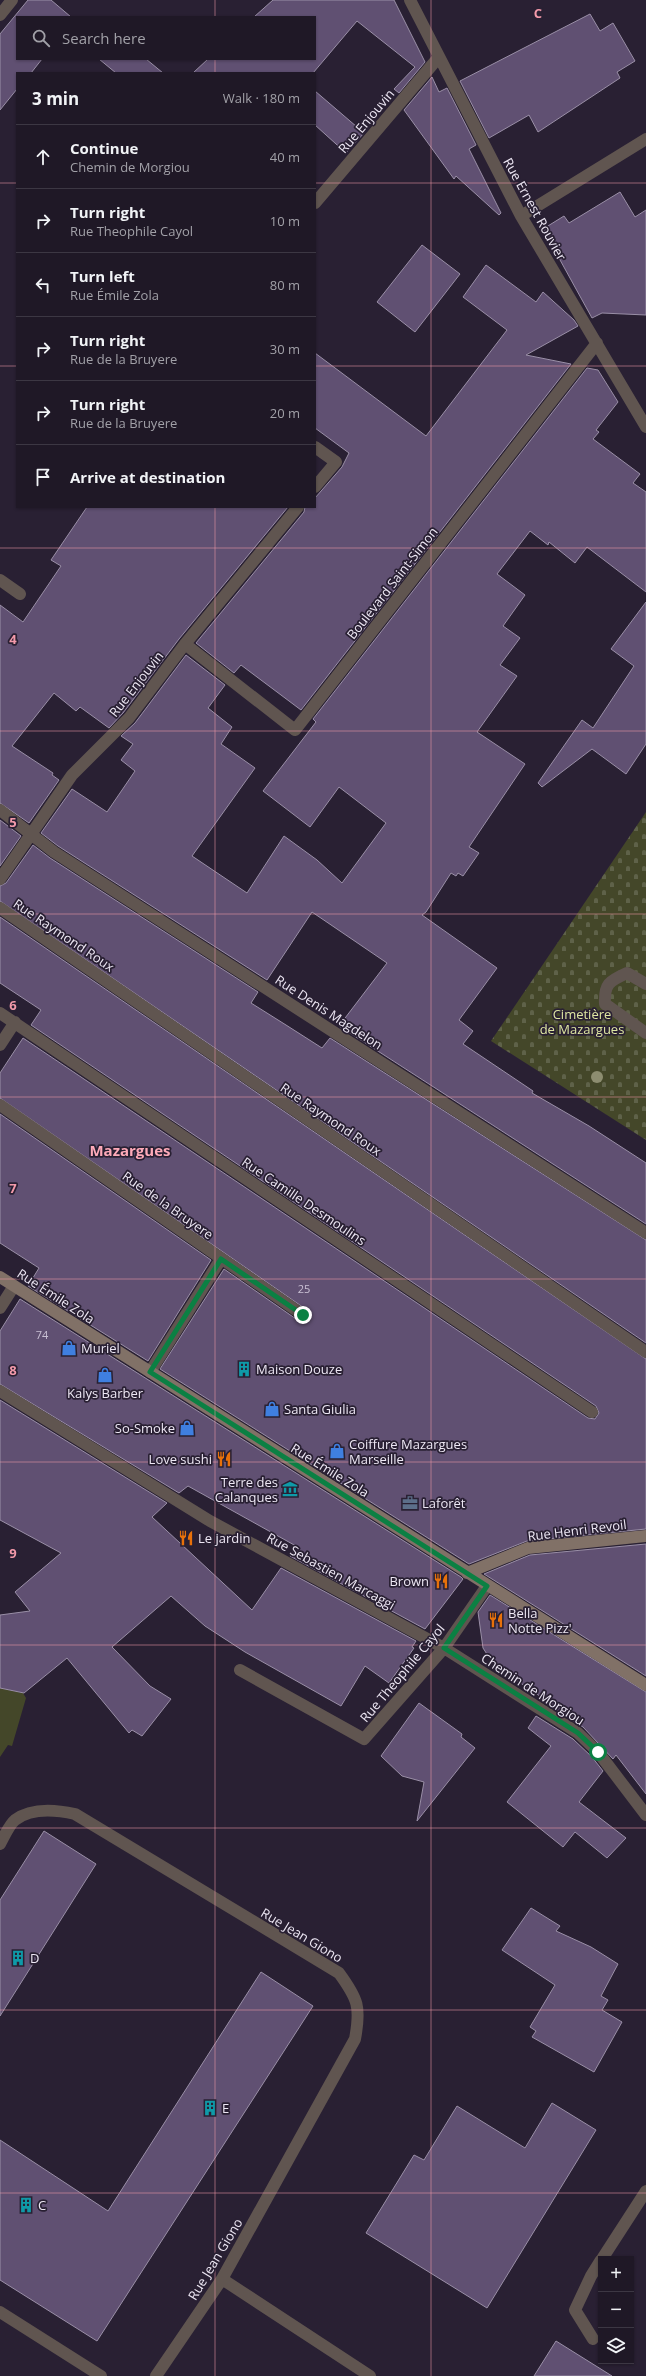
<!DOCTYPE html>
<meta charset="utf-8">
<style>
:root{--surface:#1f1826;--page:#27212e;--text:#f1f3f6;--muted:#a1a0a7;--line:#3c3743}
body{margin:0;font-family:"Open Sans",sans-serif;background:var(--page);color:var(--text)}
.controls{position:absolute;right:12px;bottom:12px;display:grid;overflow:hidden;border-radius:0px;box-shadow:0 1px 3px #0004}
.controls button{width:36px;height:36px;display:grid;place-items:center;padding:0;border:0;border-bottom:1px solid var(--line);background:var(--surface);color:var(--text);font:20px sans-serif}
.stop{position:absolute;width:12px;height:12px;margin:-9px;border:3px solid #0b8043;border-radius:50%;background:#fff}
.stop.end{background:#0b8043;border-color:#fff;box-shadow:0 1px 4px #0008}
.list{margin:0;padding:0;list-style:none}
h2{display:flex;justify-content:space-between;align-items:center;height:52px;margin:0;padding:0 16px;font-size:17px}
h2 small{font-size:13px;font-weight:400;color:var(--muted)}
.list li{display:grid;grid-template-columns:26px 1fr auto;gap:12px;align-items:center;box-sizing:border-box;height:64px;padding:0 16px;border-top:1px solid var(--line)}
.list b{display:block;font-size:15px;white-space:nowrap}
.list p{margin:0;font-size:13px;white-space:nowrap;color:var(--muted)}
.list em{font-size:13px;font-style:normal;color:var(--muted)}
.icon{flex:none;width:22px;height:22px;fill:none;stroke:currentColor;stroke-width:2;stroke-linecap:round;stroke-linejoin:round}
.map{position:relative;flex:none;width:646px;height:2376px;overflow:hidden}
.search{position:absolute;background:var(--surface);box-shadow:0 1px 3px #0004;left:16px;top:16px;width:300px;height:44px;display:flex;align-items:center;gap:10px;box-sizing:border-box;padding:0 14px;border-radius:0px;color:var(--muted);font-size:15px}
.panel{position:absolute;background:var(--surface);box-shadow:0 1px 3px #0004;left:16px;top:72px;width:300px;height:436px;border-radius:0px}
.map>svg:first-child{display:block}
.cemetery{fill:url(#cemetery-stones)}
.garden{fill:#444729}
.building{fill:#605072;stroke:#9a8fa7}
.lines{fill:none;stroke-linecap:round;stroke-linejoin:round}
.lane{stroke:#605550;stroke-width:12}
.street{stroke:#605550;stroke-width:12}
.secondary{stroke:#817167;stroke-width:12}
.tree{fill:#8d8d70}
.route{stroke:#0b8043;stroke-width:5}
.grid{fill:none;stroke:#f39aaa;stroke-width:1;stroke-opacity:0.55}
.labels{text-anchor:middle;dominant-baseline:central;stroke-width:3.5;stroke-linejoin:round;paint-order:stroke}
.number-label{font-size:11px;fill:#cac1d4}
.street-label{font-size:13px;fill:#ede7f4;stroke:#292033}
.park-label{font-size:13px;fill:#dee6a2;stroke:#292033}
.poi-label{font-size:13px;fill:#ede7f4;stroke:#292033;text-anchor:start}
.quarter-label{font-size:15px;font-weight:bold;fill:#feaab9;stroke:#292033}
.grid-label{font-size:13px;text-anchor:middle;font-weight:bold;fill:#f39aaa;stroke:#292033;stroke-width:3.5;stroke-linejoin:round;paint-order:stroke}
</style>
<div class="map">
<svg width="646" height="2376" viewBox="0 0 646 2376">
<defs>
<pattern id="cemetery-stones" width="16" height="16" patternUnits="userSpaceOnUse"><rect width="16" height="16" fill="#444729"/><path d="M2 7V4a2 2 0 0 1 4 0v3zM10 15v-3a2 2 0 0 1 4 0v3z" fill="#5f6249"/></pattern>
</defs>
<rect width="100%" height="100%" fill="#292033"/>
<!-- cemetery -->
<path class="cemetery" d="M646,812v328l-155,-99z"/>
<!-- garden -->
<path class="garden" d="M0,1688l23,5 3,5 -14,48 -4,-1 -8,12z"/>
<!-- building -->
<path class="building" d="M28,0h23l20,17h-54v42h25l-11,14h-14v16l-17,21v-76z
M273,0h121l31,62 -26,31 -5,-4 21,-22 -58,-46 -44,52h-120l15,-14h107v-42h-61z
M590,14l10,17 13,-8 22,38 -18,11 3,6 -82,54 -9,-17 -40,23 -29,-57z
M99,59h47l17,14h-47z
M432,77l7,15 8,-4 29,57 -7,4 32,64 -2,2 -43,-39 -2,3 -50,-69z
M315,91l49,42 -18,20 -31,-28z
M620,192l15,25 11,-7v105l-44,-2 -10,5 -49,-89 21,-13 5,7z
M422,245l38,29 -45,58 -38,-30z
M486,265l50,37 7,-10 31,28 4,6 -52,29 45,9 -270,346 -60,-45 -7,8 -38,-30 108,-131 1,-5h10v-9l27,-31 7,-14 -34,-25v-75l111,83 81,-106 -44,-33z
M587,368l11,2 20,32 -22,28 3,2 -6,7 47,35 -7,9 13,9v100l-59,-45 -12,16 -26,-21 -1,3 -18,-14 -33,43 28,21 -22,31 17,12 -20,27 17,11 -40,56 48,32 -56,83 10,6 -16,23 -5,-3 -2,3 -5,-3 -25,39 -4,3 75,53 -38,52 14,11 -10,13 70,47 -1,2 57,33 57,37v61l-307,-198 48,-63 -75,-51 -45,68 -209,-134 -17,-13 31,-44 35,23 28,-41 -14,-11 12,-16 -12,-8 14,-13 51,-68 39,30 -17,23 24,19 -11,17 34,24 -63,88 55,37 37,-57 33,24 25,23 44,-60 -47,-36 -29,40 -47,-36 53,-69 -3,-3z
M87,507h201l-109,132 -56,74 -14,15 -29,-21 -4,4 -22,-18 -42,53 41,27 -1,2 7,5 -30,43 -29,-20v-198l23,17 38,-56 -10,-6z
M646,602v142l-20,30 -34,-25 -50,38 -4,-4 44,-63 11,8 41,-62 -23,-17z
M0,820l21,16 -21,30z
M33,845l17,13 208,134 -7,11 35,22 36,23 8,-10 316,202v103l-646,-442v-15l6,-3z
M0,917l646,442v170l-119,12 -58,23 -309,-195 64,-100 75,52 8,1 3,-6v-4l-310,-214v-25l23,-35 565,380 7,1 4,-6 -3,-7 -565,-381 10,-15 -41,-27z
M0,1114l211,146 -63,101 -120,-75 11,-18 -39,-25z
M20,1299l441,278 2,2 -38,50 -135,-73 6,-10 -108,-60 -9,7 -179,-109v-53z
M0,1400l167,103 -15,14 100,93 29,-42 135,73 -4,6 2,1 -25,35 -24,-17 -24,40 -96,-54 -40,-26 -34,-30 -59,51 38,39 21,13 -29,37 -10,-6 -3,3 -62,-75 -43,35 -24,-5v-73l30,-4 -15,-19 46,-39 -61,-33z
M646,1544v132l-162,-102 46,-19z
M490,1595l156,97v102l-30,-39 -3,4 -30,-32 -38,-24 2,-2 -53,-36 -11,-17 -5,-36z
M419,1703l43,31 -1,3 14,11 -58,73 7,-39 -22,-6 -21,-20z
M536,1716l37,23 19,18 11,14 -24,31 47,36 -19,20 -32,-26 -12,15 -56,-45 44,-56 -23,-18z
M44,1831l52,33 -96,152v-116z
M531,1908l29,18 -4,5 35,16 27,17 -17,32 7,4 -6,10 20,12 -28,50 -62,-35 4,-6 -6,-4 25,-42 -53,-35z
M261,1972l52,34 -216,335 -97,-61v-140l108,71z
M552,2103l44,27 -109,178 -121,-75 48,-78 10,5 33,-54 68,42z
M556,2341l56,35h-78z"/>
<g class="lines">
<!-- lane -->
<path class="lane" d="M646,984l-19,-11c-18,8 -23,11 -22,31l41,29
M0,1844c4,-7 9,-19 15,-24 17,-13 42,-10 60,-6l264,159c19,26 22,34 16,66l-133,240 -66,97
M602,2259l44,-68
M222,2279l148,97
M593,2339l-18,-29 16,-34 10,-16"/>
<!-- street -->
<path class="street" d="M410,0l111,216 125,211
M0,15l12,-15
M315,203l123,-145
M521,216l125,-77
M315,447l21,15 -21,25
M0,580l20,14
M185,644l110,86 302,-387
M0,810l54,42 592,381
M0,879l72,-104 57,-57 56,-74 113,-137
M0,908l646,444
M0,1013l592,399
M0,1045l15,-23
M0,1105l303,210
M0,1308l14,-22
M150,1372l71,-113
M0,1391l210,130 234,127 134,85 20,19 48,63
M240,1670l124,69 80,-91 43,-62
M0,2312l101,64"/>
<!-- secondary -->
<path class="secondary" d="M0,1277l646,408
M467,1573l61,-25 118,-12"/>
</g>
<!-- trees -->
<circle class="tree" cx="597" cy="1077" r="6"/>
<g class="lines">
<!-- route -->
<path class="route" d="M303,1315l-82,-56 -71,113 337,214 -43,62 134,85 20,19"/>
</g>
<!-- grid -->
<path class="grid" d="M215,0v17M431,0v2376M215,59v14M0,183h17M315,183h331M0,366h17M315,366h331M215,507v1869M0,548h646M0,731h646M0,914h646M0,1097h646M0,1279h646M0,1462h646M0,1645h646M0,1828h646M0,2010h646M0,2193h646"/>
<!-- icons -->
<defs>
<symbol id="shop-bare" viewBox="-9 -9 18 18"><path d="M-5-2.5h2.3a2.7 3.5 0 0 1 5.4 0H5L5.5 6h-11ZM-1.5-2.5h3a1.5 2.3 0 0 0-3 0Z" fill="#3f7fe0" stroke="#292033" stroke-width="2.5" paint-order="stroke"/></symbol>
<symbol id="building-bare" viewBox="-9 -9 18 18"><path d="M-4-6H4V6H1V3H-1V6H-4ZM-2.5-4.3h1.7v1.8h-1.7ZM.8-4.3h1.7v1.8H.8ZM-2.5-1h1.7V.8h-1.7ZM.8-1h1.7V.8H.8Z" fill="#0f9aa8" stroke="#292033" stroke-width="2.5" paint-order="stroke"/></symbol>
<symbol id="restaurant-bare" viewBox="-9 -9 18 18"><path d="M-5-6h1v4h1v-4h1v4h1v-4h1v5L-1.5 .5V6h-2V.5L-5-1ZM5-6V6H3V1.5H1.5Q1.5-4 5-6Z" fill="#e8710a" stroke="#292033" stroke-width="2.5" paint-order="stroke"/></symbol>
<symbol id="museum-bare" viewBox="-9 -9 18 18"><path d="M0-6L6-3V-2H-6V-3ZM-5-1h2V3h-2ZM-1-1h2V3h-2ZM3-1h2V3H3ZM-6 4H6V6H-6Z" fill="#0f9aa8" stroke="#292033" stroke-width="2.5" paint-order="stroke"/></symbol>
<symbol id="office-bare" viewBox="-9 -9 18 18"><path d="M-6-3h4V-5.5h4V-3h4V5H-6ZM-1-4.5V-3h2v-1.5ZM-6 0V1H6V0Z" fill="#5c6f8a" stroke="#292033" stroke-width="2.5" paint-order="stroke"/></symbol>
</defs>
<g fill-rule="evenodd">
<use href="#shop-bare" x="58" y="1337" width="22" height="22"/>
<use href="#building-bare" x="233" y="1358" width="22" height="22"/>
<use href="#shop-bare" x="94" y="1364" width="22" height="22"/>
<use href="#shop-bare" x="261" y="1398" width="22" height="22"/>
<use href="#shop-bare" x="176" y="1417" width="22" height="22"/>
<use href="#shop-bare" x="326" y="1440" width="22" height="22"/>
<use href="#restaurant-bare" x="213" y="1448" width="22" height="22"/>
<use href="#museum-bare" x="279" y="1478" width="22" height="22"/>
<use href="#office-bare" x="399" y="1492" width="22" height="22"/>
<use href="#restaurant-bare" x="175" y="1527" width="22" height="22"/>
<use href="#restaurant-bare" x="430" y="1570" width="22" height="22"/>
<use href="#restaurant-bare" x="485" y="1609" width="22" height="22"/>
<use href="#building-bare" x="7" y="1947" width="22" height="22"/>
<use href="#building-bare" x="199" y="2097" width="22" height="22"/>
<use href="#building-bare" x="15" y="2194" width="22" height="22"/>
</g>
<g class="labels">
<!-- number labels -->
<g class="number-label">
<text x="304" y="1288">25</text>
<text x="42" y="1334">74</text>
</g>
<!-- street labels -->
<g class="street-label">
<text transform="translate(366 121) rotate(-50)">Rue Enjouvin</text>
<text transform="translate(535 209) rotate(61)">Rue Ernest Rouvier</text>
<text transform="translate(392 583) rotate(-52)">Boulevard Saint-Simon</text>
<text transform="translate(136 684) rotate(-52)">Rue Enjouvin</text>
<text transform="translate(64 935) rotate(34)">Rue Raymond Roux</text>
<text transform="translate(329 1012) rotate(33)">Rue Denis Magdelon</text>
<text transform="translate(331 1119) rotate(34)">Rue Raymond Roux</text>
<text transform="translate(304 1201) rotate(34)">Rue Camille Desmoulins</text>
<text transform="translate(168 1205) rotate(35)">Rue de la Bruyere</text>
<text transform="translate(56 1296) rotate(33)">Rue Émile Zola</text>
<text transform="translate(330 1470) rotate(32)">Rue Émile Zola</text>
<text transform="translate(577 1530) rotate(-7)">Rue Henri Revoil</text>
<text transform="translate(331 1571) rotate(29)">Rue Sebastien Marcaggi</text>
<text transform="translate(402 1673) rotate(-50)">Rue Theophile Cayol</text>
<text transform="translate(533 1689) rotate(33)">Chemin de Morgiou</text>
<text transform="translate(302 1935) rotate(31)">Rue Jean Giono</text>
<text transform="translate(215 2259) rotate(-59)">Rue Jean Giono</text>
</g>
<!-- park labels -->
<g class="park-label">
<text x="582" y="1014">Cimetière<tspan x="582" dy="15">de Mazargues</tspan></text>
</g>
<!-- poi labels -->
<g class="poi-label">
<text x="81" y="1348">Muriel</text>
<text x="256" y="1369">Maison Douze</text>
<text x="105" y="1393" text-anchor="middle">Kalys Barber</text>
<text x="284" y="1409">Santa Giulia</text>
<text x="175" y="1428" text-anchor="end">So-Smoke</text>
<text x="349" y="1444">Coiffure Mazargues<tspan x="349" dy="15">Marseille</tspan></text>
<text x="212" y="1459" text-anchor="end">Love sushi</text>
<text x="278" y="1482" text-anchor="end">Terre des<tspan x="278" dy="15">Calanques</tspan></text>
<text x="422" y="1503">Laforêt</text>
<text x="198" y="1538">Le jardin</text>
<text x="429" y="1581" text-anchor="end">Brown</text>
<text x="508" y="1613">Bella<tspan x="508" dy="15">Notte Pizz'</tspan></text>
<text x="30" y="1958">D</text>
<text x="222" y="2108">E</text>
<text x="38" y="2205">C</text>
</g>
<!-- quarter labels -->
<g class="quarter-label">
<text x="130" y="1150">Mazargues</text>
</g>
</g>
<g class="grid-label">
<text x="538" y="18">C</text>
<text x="13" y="644">4</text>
<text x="13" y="827">5</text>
<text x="13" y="1010">6</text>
<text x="13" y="1193">7</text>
<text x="13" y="1375">8</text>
<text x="13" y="1558">9</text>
</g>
</svg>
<div class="controls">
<button>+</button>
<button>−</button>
<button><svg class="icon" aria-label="layers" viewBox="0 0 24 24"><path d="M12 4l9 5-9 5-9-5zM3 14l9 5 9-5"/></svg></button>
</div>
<div class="stop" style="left:598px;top:1752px"></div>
<div class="stop end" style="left:303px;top:1315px"></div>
<div class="search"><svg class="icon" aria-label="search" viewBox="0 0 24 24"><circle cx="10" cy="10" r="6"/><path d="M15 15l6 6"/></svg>Search here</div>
<section class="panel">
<h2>3 min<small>Walk · 180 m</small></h2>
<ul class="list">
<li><svg class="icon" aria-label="ahead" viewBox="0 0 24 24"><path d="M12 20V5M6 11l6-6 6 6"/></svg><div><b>Continue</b><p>Chemin de Morgiou</p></div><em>40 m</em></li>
<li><svg class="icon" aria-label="right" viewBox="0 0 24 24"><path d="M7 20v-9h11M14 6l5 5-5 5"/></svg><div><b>Turn right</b><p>Rue Theophile Cayol</p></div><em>10 m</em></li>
<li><svg class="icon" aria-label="left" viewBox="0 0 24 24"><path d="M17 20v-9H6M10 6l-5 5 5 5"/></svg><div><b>Turn left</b><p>Rue Émile Zola</p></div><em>80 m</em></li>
<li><svg class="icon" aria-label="right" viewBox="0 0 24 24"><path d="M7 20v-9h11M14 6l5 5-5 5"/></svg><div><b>Turn right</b><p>Rue de la Bruyere</p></div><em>30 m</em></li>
<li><svg class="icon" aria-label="right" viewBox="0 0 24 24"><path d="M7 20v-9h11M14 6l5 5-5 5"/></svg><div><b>Turn right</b><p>Rue de la Bruyere</p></div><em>20 m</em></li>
<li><svg class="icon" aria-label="arrive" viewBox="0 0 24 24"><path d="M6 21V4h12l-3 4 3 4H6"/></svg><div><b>Arrive at destination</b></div></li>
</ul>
</section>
</div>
